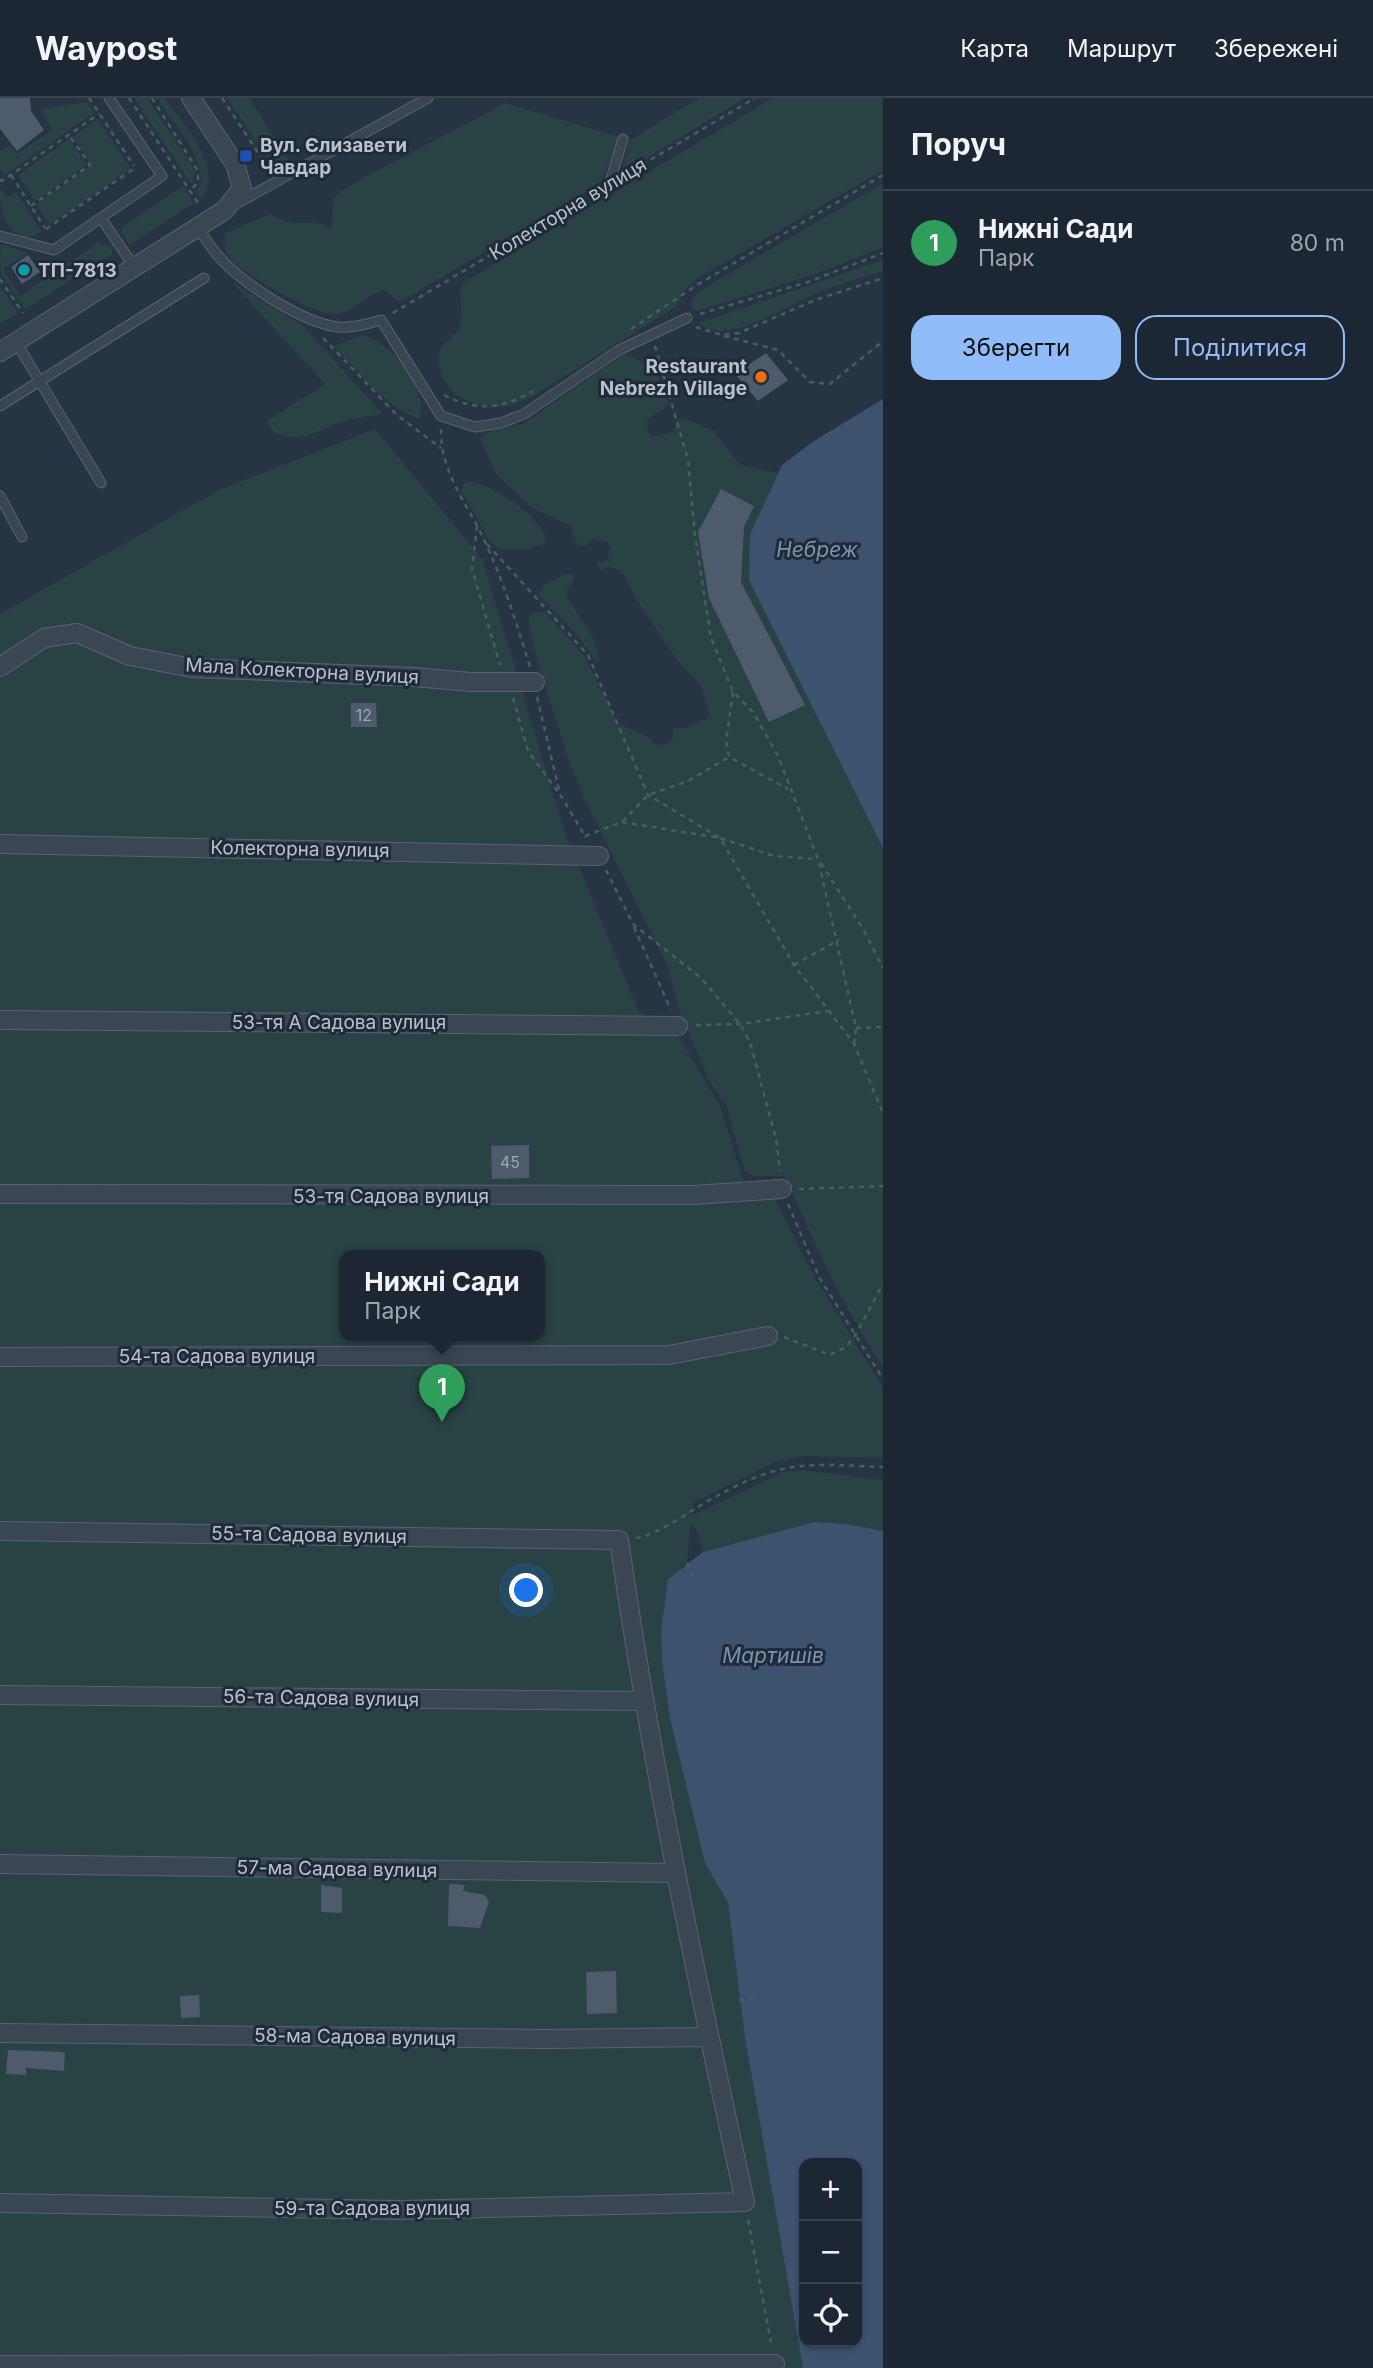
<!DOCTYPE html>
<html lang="uk">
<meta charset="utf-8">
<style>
:root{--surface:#1d2733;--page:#2a333f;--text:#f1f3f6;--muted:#a0a5ac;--line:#3b444e;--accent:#90bdfa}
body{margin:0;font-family:Inter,sans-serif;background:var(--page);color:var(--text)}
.controls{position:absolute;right:21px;bottom:21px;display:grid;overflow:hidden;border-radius:14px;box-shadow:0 2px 5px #0004}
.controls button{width:63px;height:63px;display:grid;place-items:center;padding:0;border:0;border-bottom:2px solid var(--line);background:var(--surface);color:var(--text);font:35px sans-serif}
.you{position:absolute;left:527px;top:1493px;width:24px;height:24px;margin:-18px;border:5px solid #fff;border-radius:50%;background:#1a73e8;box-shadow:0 0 0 10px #1a73e833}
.badge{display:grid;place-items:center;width:46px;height:46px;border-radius:50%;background:var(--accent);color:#fff;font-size:23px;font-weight:700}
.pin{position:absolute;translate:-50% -58px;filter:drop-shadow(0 2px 4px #0008)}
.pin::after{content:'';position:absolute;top:37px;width:24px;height:21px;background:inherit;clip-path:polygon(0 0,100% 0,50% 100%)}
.popup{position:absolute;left:339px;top:1152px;width:206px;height:91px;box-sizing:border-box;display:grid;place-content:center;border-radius:14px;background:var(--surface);filter:drop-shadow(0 2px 5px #0005);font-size:23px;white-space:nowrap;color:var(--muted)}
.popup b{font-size:26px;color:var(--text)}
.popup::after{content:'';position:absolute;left:50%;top:100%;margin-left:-14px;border:14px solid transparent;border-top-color:var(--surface)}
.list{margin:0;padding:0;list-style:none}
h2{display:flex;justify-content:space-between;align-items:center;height:91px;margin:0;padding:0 28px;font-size:30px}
h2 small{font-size:23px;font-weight:400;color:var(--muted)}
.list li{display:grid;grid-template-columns:46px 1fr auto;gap:21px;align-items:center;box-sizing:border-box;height:105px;padding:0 28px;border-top:2px solid var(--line)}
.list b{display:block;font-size:26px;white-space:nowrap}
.list p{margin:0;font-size:23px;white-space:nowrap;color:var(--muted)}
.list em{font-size:23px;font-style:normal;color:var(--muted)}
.actions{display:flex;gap:14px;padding:21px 28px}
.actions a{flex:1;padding:16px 0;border:2px solid var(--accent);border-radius:21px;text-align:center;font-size:24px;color:var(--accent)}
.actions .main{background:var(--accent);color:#111}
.icon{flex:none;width:38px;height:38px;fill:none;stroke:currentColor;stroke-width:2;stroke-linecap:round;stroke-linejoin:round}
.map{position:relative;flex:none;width:883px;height:2270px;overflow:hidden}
header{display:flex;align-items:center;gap:42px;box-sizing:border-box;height:98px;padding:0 35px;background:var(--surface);border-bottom:2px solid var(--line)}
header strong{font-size:33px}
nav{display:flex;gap:38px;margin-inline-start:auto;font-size:24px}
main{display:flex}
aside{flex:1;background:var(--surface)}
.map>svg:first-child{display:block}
.green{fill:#294345;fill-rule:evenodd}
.water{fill:#3c526d;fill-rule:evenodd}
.building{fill:#4e5b6d}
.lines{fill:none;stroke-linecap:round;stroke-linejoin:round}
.service-casing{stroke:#5a6471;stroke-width:11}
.minor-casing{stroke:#5a6471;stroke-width:20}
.path{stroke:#475f61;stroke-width:2.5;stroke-dasharray:5 5;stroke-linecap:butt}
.service{stroke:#3b4653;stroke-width:9}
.minor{stroke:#3b4653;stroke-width:18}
.transit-dot{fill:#1a4fb4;stroke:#202b39;stroke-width:2.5}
.culture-dot{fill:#0f9aa8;stroke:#202b39;stroke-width:2.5}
.food-dot{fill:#e8710a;stroke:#202b39;stroke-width:2.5}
.labels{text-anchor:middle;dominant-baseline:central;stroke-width:6;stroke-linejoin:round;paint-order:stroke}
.number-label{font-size:16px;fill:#9ea8b5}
.poi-label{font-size:19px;font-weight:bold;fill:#b9c1cd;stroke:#202b39;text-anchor:start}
.street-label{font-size:19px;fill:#b9c1cd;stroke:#202b39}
.water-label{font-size:21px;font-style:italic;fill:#7893b0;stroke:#202b39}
</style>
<header>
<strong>Waypost</strong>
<nav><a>Карта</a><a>Маршрут</a><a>Збережені</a></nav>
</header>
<main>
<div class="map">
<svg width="883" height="2270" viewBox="0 0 883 2270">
<rect width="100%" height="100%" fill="#273444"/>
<!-- green -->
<path class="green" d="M134,0h13l44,66 4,8 -3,13z
M157,0h8c17,26 61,69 36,101l-4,-9c17,-22 -26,-71 -40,-92z
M227,0h22l42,65 -9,4 -11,-3z
M699,0h46l-124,76 8,-33z
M773,0h110v72l-189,110 -12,14 -5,12 -148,92c-6,2 -13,6 -20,8 -32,6 -73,-13 -70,-50 1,-14 17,-18 21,-30 5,-15 -4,-27 3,-43z
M87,4l7,11 -90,62 -4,-6v-18l10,-6 7,9 35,-24 -11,-21z
M505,5l115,34 -19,45 -6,5 -192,113h-6l-13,-10c-18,4 -28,22 -48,24 -20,2 -92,-39 -105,-55 -6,-8 -7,-16 -5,-26l44,-19c25,18 47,0 61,16l3,-32 11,-10z
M98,21l33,50 -82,56 -13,-21 55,-39 -18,-28z
M69,41l18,26 -52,36 -17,-26z
M883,85v64l-68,27 -118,37 -7,-5 3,-8 10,-9z
M183,88l11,17 -65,42 -8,-13 4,-7z
M0,90l7,9 9,-5 26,40 -13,6c-25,-4 -29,-28 -29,-50z
M98,145l13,4 2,7 -88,55 -24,-35 -1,-28 3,-2 25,9 -25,16 17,27z
M883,162v11c-23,7 -46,14 -68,23 -27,11 -89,54 -116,29z
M233,185l69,42 81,89c-14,2 -31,4 -45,9 -27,11 -33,19 -64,10l-7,-12 58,-37z
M0,188l18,27 -18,11z
M363,237c28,8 67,54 56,84 -36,-14 -59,-45 -85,-73z
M624,256c33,14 32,15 45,50 -12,13 -30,10 -18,33l22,-5 4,-12 8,-1 29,12 26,34 38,8 -28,61 73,193 60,121v519c-40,-60 -69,-124 -98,-191h-32l-8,-4 -19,-67 -17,-24 -30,-71 -11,-43 -84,-169 -14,-34 -32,-100 -10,-45 3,-6 14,-1 39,44 34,68 28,12 10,9 12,-1 5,-6 1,-10h13l23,-11 -9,-32 -21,-21 -44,-65 -14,-28 -12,-4 -10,3 -3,-6 10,-4 4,-12 -3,-6 -15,-3 -7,7h-8l-8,-21 -38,-17 -36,-34 -16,-35 7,-7 36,-8z
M375,331l107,130 83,274 74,179 40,25 41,69 25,80 28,9 42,83 68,110v70l-77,-2 -29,5 -84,42 -2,13 93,-44 19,-2 80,10v51l-36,-7 -33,-2 -111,30 -5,-19 -7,-11 -4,41 -19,16 -7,51 1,32 8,57 35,144 23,39 17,136 58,330h-803v-1754l219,-124zM344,1158h196v80h-196z
M469,383c26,6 65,30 77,56l-2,7 -19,6 -27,-1 -10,-11 -26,-46 1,-8z
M565,476l10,1 -9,18c8,21 37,48 32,71l-20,-28 -39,-41 4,-10z"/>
<!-- water -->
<path class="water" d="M883,301v449l-134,-268 1,-46 32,-69 32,-24z
M814,1424l33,2 36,7v837h-80l-58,-330 -17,-135 -23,-40 -35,-144 -8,-57 -1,-32 7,-51 35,-27zM804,2065h53v179h-53z"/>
<!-- building -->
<path class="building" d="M0,0h30l1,13 13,19 -27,21 -17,-22z
M28,157l12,17 -18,12 -11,-17z
M766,255l22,27 -30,21 -23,-27z
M721,391l33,17 -10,21 -3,55 64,123 -36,17 -60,-124 -11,-66z
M351,605h25l1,24h-26z
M529,1047v33l-37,1 -1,-33z
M449,1786l16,1 -2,6 22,4 4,7 -9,26 -32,-2z
M321,1787l21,3v25l-21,-1z
M616,1873l1,42 -30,1 -1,-42z
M199,1897l1,22 -19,1 -1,-22z
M8,1952l57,2 -1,19 -38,-3v7l-20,-1z"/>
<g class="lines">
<defs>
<path id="service" d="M609,87l14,-46
M236,106l192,-106
M101,120l34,50
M198,130c7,10 14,22 23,31 24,26 82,64 117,68 15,1 29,-3 43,-7l60,96 34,11 26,-4 23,-9 95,-64 68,-32
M0,138l54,14 108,-74 -53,-78
M16,244l85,141
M0,308l204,-128
M0,398l22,41"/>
<path id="minor" d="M0,254l225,-142 17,-22 -7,-24 -44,-66
M0,569l44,-29 33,-5 53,23 62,12 223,9 55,5h65
M0,746l599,12
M0,922l678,6
M0,1096l694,1 88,-6
M0,1259l669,-2 99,-19
M0,1433l619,9c32,223 78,442 126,662l-346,8 -399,-7
M0,1597l642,6
M0,1766l674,9
M0,1935l545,6 164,-2
M0,2267l775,-1"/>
</defs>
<!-- service casing -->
<use href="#service" class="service-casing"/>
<!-- minor casing -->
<use href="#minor" class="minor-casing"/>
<!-- path -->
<path class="path" d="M89,0l45,68
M129,0l69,105
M152,0l46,73v10l-7,10
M222,0l48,73
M11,77l34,53
M625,77l130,-77
M0,81l2,2 97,-67
M31,108l59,-41 -21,-30
M46,131l89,-61
M0,181l23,34
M393,215l205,-122
M700,216l108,-32 75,-29
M696,229l26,8 17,-2 76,-33 68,-22
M631,231l66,-44 186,-110
M724,238l54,14 32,32 20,2 53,-43
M323,240l74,77 44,33
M655,248l33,114 7,76 16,102 22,54 20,20 25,44 40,103 38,169 -2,16
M444,297c33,17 58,14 89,-4
M441,331c-1,45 28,76 45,115 18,39 31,81 44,123
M477,428l-5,43 28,96
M487,446l101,111 60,140 72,43 74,127 60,79 29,69
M733,594l-7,49 3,16 59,32
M537,599l23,97 26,44
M513,600l15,53 30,41
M622,724l98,16 54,18 42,3
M585,738l37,-14 26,-27 40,-14 41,-24
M821,765l42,66 20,39
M606,772l27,54 68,54 39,46 10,18 26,97 4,32
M634,829l37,83
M794,867l45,-25
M696,927l44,-1 88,-13
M856,930l27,-1
M799,1091l84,-3
M788,1106l31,73 64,102
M784,1239l46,18 16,-8 10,-13 27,-50
M636,1440c23,-3 59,-31 81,-42 66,-37 94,-32 166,-29
M687,1465l6,14
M739,1902l14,-2
M748,2122l24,128"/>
<!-- service -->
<use href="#service" class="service"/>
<!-- minor -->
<use href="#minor" class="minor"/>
</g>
<!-- markers -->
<rect class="transit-dot" x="239" y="51" width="14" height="14" rx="3.5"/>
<circle class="culture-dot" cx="24" cy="172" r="7"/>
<circle class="food-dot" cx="761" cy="279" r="7"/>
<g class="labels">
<!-- number labels -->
<g class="number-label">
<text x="364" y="617">12</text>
<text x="510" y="1064">45</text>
</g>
<!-- poi labels -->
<g class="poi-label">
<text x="260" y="47">Вул. Єлизавети<tspan x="260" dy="22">Чавдар</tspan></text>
<text x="38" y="172">ТП-7813</text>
<text x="747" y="268" text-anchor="end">Restaurant<tspan x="747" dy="22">Nebrezh Village</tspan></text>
</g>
<!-- street labels -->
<g class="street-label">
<text transform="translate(568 111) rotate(-31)">Колекторна вулиця</text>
<text transform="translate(302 573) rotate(3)">Мала Колекторна вулиця</text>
<text transform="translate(300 751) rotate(1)">Колекторна вулиця</text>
<text x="339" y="924">53-тя А Садова вулиця</text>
<text x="391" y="1098">53-тя Садова вулиця</text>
<text x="217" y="1258">54-та Садова вулиця</text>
<text transform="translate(309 1437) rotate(1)">55-та Садова вулиця</text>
<text transform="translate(321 1600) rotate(1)">56-та Садова вулиця</text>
<text transform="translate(337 1771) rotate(1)">57-ма Садова вулиця</text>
<text transform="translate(355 1939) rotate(1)">58-ма Садова вулиця</text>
<text x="372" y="2110">59-та Садова вулиця</text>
</g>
<!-- water labels -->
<g class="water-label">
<text x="817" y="451">Небреж</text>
<text x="773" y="1557">Мартишів</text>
</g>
</g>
</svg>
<div class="controls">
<button>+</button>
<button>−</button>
<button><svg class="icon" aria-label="locate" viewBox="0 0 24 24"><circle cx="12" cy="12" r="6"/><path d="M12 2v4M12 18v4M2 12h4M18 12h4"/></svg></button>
</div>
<div class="you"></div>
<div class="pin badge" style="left:442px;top:1324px;background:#2e9e5b">1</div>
<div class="popup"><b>Нижні Сади</b>Парк</div>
</div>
<aside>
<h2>Поруч<small></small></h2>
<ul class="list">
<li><span class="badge" style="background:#2e9e5b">1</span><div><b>Нижні Сади</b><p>Парк</p></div><em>80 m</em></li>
</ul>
<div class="actions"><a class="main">Зберегти</a><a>Поділитися</a></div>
</aside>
</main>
